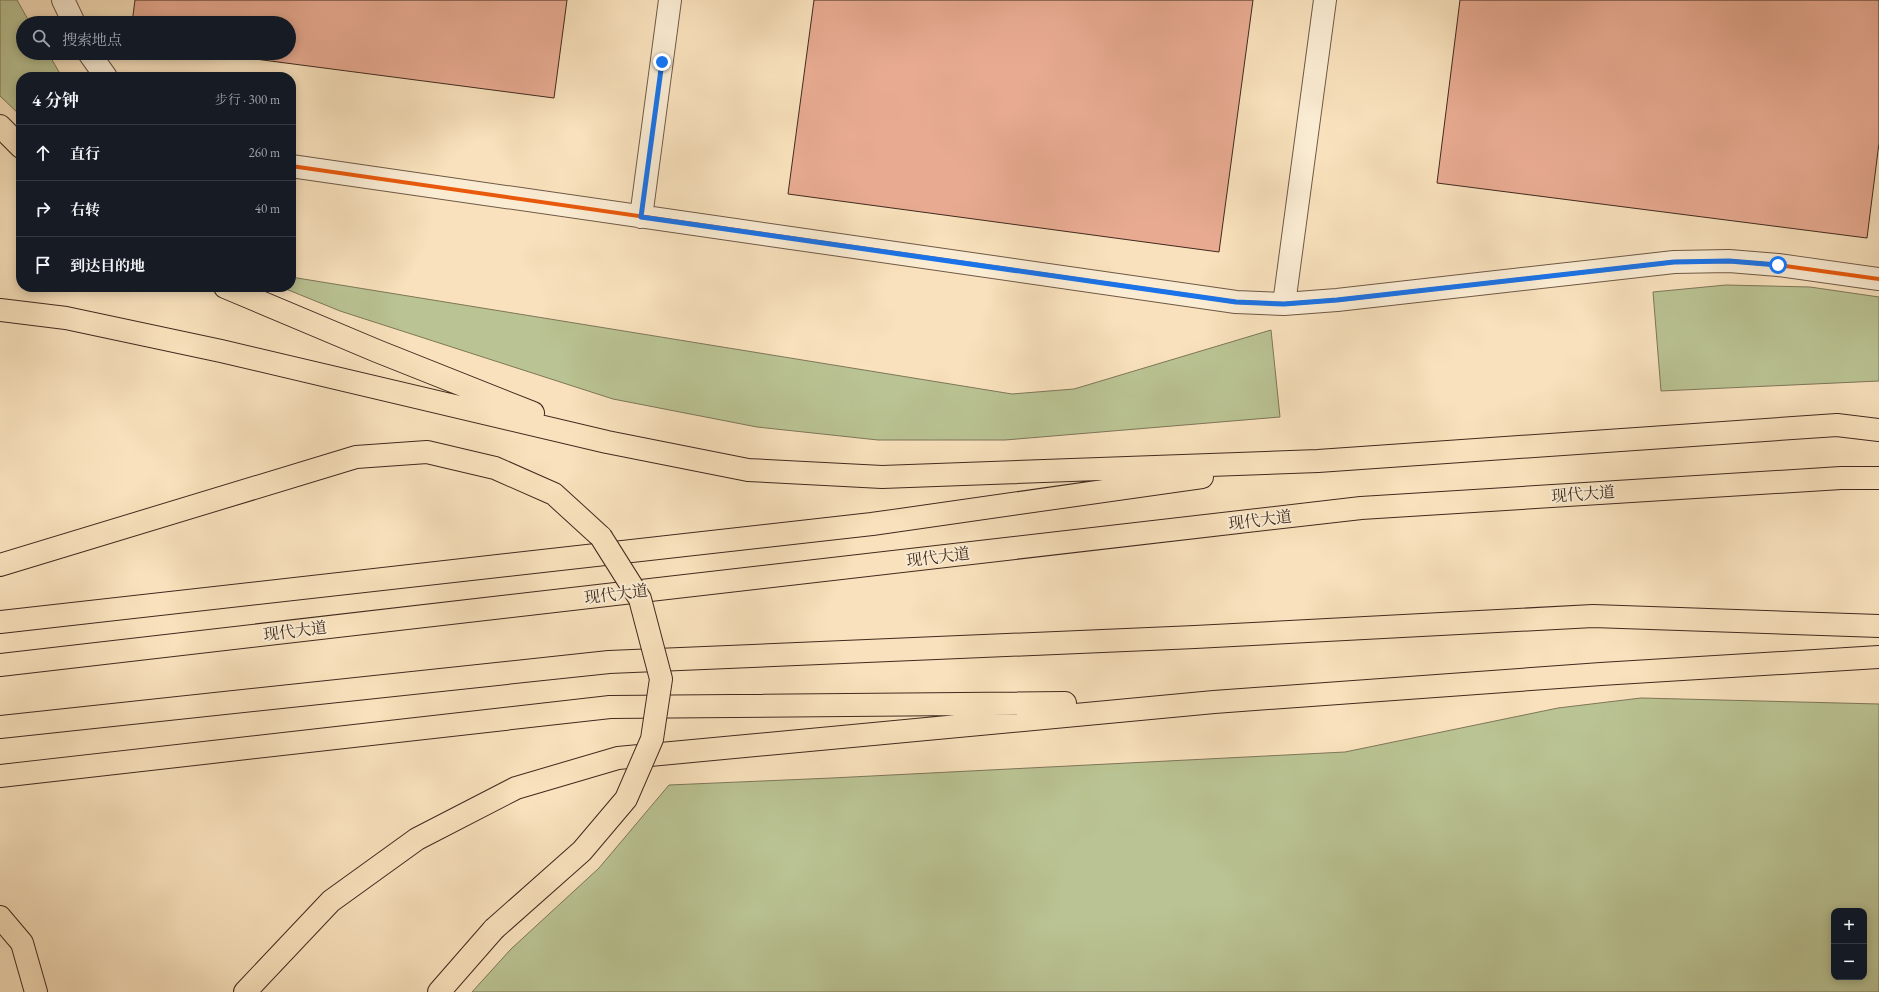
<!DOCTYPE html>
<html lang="zh">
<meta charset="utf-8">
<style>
:root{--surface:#171b24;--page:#242831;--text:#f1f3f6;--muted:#9ea1a6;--line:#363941}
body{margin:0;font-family:"EB Garamond","Noto Serif SC",serif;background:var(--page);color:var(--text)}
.controls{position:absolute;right:12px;bottom:12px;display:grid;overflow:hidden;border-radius:8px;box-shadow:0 2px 10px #0003}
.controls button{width:36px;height:36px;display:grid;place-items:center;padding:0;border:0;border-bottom:1px solid var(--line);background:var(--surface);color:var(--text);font:20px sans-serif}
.stop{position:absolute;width:12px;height:12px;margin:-9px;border:3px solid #1a73e8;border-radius:50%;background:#fff}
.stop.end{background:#1a73e8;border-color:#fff;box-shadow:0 1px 4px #0008}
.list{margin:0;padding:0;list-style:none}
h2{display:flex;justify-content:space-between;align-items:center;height:52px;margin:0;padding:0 16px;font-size:17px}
h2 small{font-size:13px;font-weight:400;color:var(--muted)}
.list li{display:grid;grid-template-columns:26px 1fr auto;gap:12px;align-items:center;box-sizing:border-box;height:56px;padding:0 16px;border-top:1px solid var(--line)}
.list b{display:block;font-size:15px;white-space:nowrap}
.list em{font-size:13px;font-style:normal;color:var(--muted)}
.icon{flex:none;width:22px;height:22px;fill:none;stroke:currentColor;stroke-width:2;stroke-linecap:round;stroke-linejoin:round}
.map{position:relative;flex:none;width:1879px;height:992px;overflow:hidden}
.search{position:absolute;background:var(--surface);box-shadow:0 2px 10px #0003;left:16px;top:16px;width:280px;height:44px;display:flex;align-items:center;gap:10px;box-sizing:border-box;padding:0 14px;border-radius:22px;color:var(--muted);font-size:15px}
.panel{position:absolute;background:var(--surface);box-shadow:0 2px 10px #0003;left:16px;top:72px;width:280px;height:220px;border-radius:16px}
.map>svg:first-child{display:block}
.green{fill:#bac393;stroke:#7e7658;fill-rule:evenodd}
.building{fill:#e8ab92;stroke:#412a1e}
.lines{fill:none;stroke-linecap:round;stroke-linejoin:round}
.street-casing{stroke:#6f5846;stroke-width:24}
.primary-casing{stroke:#412a1e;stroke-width:24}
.highway-casing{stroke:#412a1e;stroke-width:24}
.street{stroke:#faecd3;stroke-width:22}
.primary{stroke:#f8e1bc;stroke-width:22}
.highway{stroke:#f8e1bc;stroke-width:22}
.highway-bridge-casing{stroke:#412a1e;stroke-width:24;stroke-linecap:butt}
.highway-bridge{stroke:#f8e1bc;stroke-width:22}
.cycleway-casing{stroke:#faecd3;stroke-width:6}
.cycleway{stroke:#e8590c;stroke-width:4}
.route{stroke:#1a73e8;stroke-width:5}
.labels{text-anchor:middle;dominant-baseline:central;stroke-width:4;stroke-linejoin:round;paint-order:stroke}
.street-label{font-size:16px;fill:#412a1e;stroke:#faecd3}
</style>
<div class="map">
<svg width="1879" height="992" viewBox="0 0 1879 992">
<rect width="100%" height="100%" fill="#f8e1bc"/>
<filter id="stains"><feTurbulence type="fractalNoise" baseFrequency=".005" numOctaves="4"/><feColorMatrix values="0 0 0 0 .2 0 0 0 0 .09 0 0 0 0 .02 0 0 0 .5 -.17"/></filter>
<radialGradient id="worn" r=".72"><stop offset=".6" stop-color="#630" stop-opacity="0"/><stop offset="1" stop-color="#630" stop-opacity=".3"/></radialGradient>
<!-- green -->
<path class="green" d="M0,0h17l13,23h-7v30h25l14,24h-41v39l-21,-20z
M291,277l721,117 62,-5 197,-59 9,87 -275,23h-127l-121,-13 -144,-28 -273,-88 -59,-24h10z
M1726,285l84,2 69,10v84l-218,10 -8,-99z
M1641,698l238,6v288h-1407l39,-43 88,-81 70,-83 163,-7 513,-26 213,-44zM1834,911h30v66h-30z"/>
<!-- building -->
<path class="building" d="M135,0h432l-13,98 -345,-45h80v-30h-157z
M814,0h439l-34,252 -431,-58z
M1460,0h419v143l-12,95 -430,-55z"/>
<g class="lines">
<defs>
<path id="street" d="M63,0l11,23
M89,53l17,24
M291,166l945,136 48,2 53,-4 337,-38 55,-1 49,4 101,14
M641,217l29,-217
M1284,304l41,-304"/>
<path id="primary" d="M0,665l1361,-157 480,-30h38
M0,727l609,-65 586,-25 398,-21 286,10"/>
<path id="highway" d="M0,126l21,21
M225,287l152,64 156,62
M0,310l66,8 155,33 386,91 141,28 134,7 436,-16 519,-36 42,5
M0,565l356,-108 71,-5 68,16 59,26 47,43
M0,622l872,-98 330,-47
M0,776l610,-69 455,-4
M0,917l22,26 14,49
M245,992l86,-91 86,-62 99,-51 102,-30 596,-56 387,-28 278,-17
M439,992l55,-63"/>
</defs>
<!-- street casing -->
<use href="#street" class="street-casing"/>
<!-- primary casing -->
<use href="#primary" class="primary-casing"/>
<!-- highway casing -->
<use href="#highway" class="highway-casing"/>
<!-- street -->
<use href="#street" class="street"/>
<!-- primary -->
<use href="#primary" class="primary"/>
<!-- highway -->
<use href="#highway" class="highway"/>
<defs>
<path id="highway-bridge" d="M494,929l88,-78 44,-52 26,-60 9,-60 -21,-80 -39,-62"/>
</defs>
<!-- highway-bridge casing -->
<use href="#highway-bridge" class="highway-bridge-casing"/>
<!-- highway-bridge -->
<use href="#highway-bridge" class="highway-bridge"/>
<defs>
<path id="cycleway" d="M291,166l945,136 48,2 53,-4 337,-38 55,-1 49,4 101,14"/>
</defs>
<!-- cycleway casing -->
<use href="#cycleway" class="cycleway-casing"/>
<!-- cycleway -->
<use href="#cycleway" class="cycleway"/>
</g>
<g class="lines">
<!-- route -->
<path class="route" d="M662,62l-21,155 595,85 48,2 53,-4 337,-38 55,-1 49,4"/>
</g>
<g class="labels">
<!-- street labels -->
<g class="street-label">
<text transform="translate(1583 494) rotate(-4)">现代大道</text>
<text transform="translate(1260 520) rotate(-7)">现代大道</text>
<text transform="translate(938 557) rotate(-7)">现代大道</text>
<text transform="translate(616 594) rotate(-7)">现代大道</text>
<text transform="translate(295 631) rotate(-7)">现代大道</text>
</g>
</g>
<rect width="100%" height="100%" filter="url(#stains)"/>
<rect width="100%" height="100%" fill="url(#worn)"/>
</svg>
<div class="controls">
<button>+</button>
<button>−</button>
</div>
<div class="stop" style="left:1778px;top:265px"></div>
<div class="stop end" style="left:662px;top:62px"></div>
<div class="search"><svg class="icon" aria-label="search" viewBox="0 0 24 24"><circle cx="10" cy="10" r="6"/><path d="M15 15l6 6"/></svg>搜索地点</div>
<section class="panel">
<h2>4 分钟<small>步行 · 300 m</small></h2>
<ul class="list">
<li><svg class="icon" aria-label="ahead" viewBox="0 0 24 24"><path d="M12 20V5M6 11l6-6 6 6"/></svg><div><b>直行</b></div><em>260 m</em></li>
<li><svg class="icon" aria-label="right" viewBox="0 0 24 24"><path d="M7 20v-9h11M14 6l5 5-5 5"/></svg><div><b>右转</b></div><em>40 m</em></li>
<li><svg class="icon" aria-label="arrive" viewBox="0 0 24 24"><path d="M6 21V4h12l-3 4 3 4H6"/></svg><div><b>到达目的地</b></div></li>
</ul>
</section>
</div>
